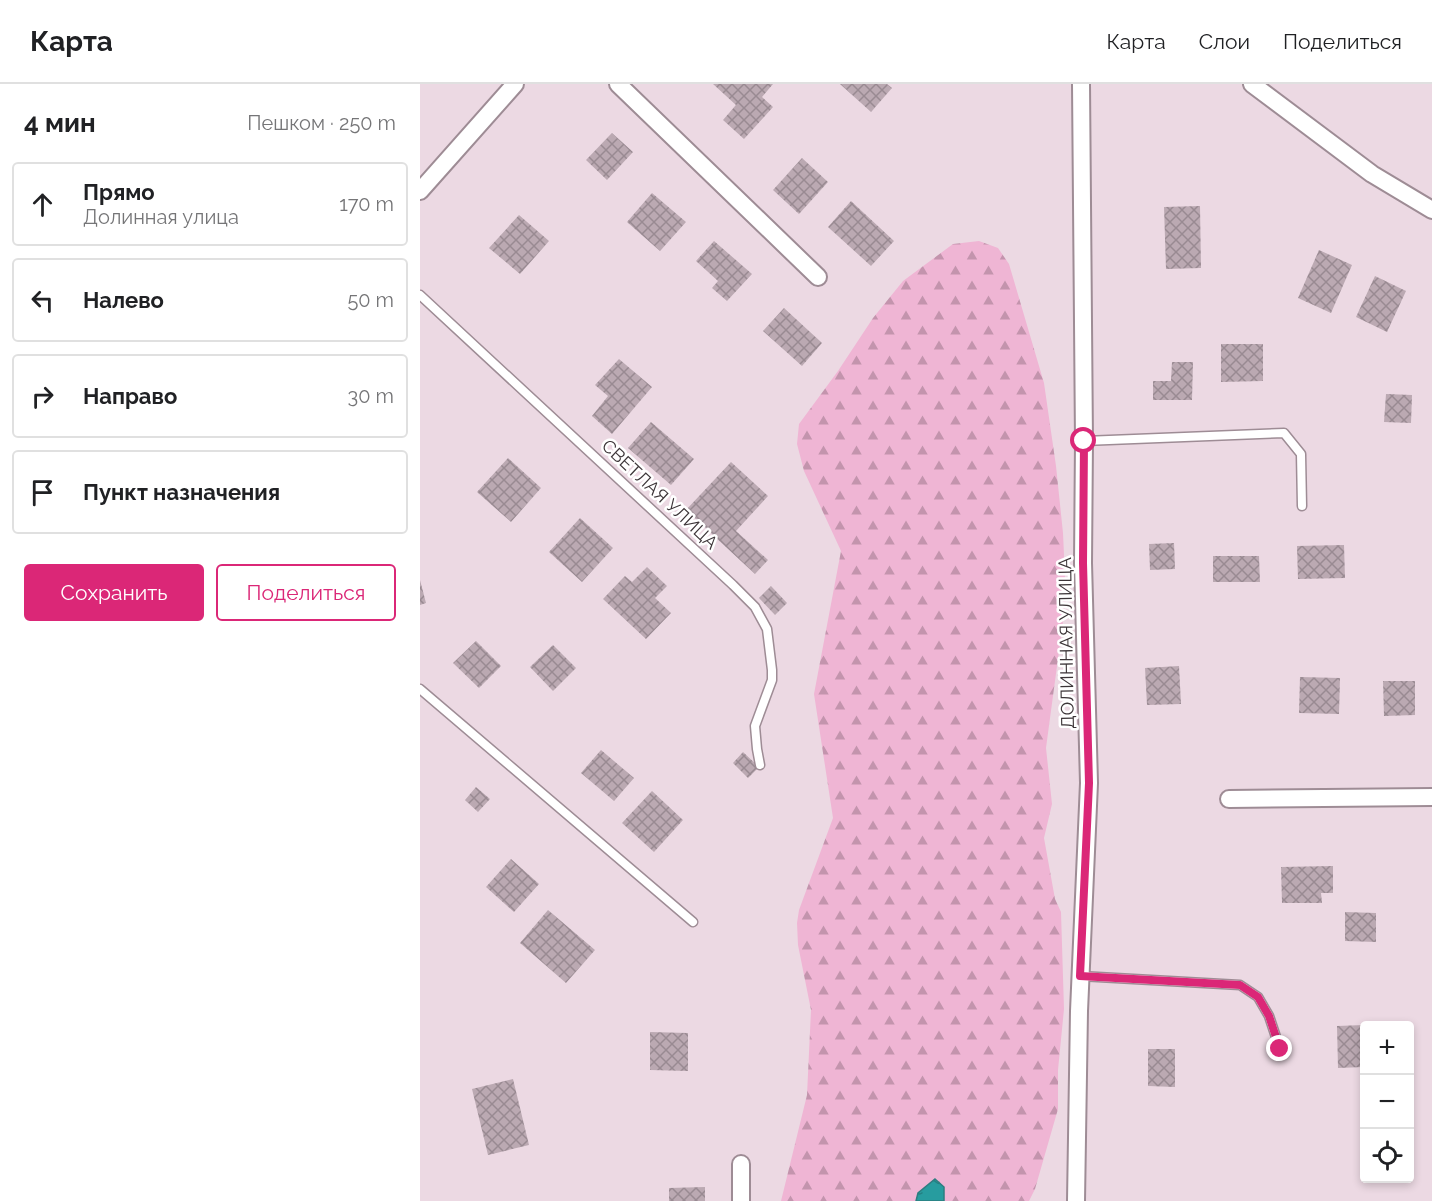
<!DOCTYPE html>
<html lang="ru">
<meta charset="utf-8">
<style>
:root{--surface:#fff;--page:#f6f6f6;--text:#202124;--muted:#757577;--line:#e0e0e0;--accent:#db2777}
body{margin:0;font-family:Raleway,sans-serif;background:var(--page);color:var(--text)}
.controls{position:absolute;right:18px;bottom:18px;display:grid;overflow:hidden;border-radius:6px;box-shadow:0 3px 9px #0003}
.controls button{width:54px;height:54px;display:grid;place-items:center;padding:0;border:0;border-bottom:2px solid var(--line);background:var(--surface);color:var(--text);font:30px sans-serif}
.stop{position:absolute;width:18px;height:18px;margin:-14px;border:4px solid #db2777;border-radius:50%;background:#fff}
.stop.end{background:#db2777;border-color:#fff;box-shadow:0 2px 6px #0008}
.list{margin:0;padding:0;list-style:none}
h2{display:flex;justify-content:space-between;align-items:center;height:78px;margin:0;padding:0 24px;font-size:26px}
h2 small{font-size:20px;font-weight:400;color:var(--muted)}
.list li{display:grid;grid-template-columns:39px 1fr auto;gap:18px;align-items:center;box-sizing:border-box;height:84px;margin:0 12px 12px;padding:0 12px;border:2px solid var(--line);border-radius:6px}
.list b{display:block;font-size:22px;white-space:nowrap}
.list p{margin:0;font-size:20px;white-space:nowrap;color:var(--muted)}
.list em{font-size:20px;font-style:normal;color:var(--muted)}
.actions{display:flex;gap:12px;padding:18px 24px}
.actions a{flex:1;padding:14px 0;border:2px solid var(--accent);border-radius:6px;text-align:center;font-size:21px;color:var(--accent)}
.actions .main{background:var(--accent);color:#fff}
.icon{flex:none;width:33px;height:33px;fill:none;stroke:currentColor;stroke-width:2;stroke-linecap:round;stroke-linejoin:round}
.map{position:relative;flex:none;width:1012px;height:1117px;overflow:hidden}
header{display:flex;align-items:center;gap:36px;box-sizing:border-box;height:84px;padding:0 30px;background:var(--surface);border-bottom:2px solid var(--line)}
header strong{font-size:28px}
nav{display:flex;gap:33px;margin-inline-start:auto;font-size:21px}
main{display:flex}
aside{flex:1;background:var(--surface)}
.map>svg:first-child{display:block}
.forest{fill:url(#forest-firs)}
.water{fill:url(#water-ripples);stroke:#2d7d80;stroke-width:1.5}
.building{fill:url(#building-cross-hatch)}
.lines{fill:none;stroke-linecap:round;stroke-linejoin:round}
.lane-casing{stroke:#9e8c95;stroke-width:11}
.street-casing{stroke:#9e8c95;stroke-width:20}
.lane{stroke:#fff;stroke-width:8}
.street{stroke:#fff;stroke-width:16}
.route{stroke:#db2777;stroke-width:8}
.labels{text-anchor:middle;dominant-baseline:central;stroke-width:5;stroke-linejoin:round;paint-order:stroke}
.street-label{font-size:18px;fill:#3c3538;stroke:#fff}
</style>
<header>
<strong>Карта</strong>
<nav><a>Карта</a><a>Слои</a><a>Поделиться</a></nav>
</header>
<main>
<aside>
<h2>4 мин<small>Пешком · 250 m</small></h2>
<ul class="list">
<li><svg class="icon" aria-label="ahead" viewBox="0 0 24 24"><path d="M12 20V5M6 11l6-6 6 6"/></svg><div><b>Прямо</b><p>Долинная улица</p></div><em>170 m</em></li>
<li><svg class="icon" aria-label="left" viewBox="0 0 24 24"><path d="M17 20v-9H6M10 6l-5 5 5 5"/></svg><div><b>Налево</b></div><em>50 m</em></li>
<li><svg class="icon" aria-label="right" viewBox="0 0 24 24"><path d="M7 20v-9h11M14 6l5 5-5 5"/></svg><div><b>Направо</b></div><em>30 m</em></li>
<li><svg class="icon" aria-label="arrive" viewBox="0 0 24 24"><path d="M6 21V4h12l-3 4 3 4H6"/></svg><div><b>Пункт назначения</b></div></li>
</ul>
<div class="actions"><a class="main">Сохранить</a><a>Поделиться</a></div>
</aside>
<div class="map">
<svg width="1012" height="1117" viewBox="0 0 1012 1117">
<defs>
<pattern id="forest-firs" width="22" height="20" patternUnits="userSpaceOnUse" patternTransform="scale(1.5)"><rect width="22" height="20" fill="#efb5d4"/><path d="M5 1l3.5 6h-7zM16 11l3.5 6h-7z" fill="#c394ad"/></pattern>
<pattern id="water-ripples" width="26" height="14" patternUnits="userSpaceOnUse" patternTransform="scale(1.5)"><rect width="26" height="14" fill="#279c9f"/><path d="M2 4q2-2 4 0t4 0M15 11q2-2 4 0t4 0" fill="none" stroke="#238083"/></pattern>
<pattern id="building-cross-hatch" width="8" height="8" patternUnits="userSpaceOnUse" patternTransform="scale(1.5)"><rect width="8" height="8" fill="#bba9b2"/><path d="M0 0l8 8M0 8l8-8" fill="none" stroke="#998a92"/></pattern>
</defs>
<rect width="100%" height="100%" fill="#ecd9e3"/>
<!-- forest -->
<path class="forest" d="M559,157l19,7 11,16 35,119 12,83 7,67 3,66 -20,149 6,56 -8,34 11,61 6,13 3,97 -6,61v39l-23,80 -6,12h-85v-14l-26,6 -2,8h-135l26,-106 4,-85 -13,-65 -1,-22 2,-13 34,-92 -19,-124 27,-143 -37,-80 -7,-27 2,-20 39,-53 35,-53 30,-37 50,-37z"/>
<!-- water -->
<path class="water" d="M515,1095l9,8v14h-28l2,-8z"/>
<!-- building -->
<path class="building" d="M293,0h60l-11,13 11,10 -29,32 -21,-19 13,-15z
M420,0h47l5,4 -21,24z
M192,49l21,19 -26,28 -21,-20z
M382,74l26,24 -29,32 -26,-24z
M232,109l34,29 -26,29 -33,-29z
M431,117l43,40 -23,25 -43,-39z
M780,122l1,62 -35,1 -2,-62z
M99,131l30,26 -29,33 -31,-26z
M294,157l38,33 -25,27 -15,-13 6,-7 -22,-20z
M899,166l33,15 -21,48 -33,-15z
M955,192l31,15 -19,41 -31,-15z
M364,224l38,35 -20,23 -39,-35z
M801,260h42v37l-42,1z
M199,275l33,28 -40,47 -20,-18 16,-20 -13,-11z
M752,278h21l-1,38h-39v-19h18z
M966,310l26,1 -1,28 -27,-1z
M231,338l43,37 -23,26 -43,-37z
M88,374l33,30 -30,34 -34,-30z
M311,378l37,34 -32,35 32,29 -13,14 -69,-64z
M160,434l33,30 -31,34 -33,-30z
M754,459l1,26 -25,1 -1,-26z
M924,461l1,33 -47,1 -1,-33z
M793,472h46l1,26h-47z
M227,483l20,19 -12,12 16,15 -25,26 -43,-40 22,-23 7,6z
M0,496l6,23 -6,2z
M351,502l16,17 -12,12 -16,-17z
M56,557l25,25 -22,22 -26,-25z
M133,561l23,23 -23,23 -23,-24z
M759,582l2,38 -34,1 -2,-37z
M880,593l40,1 -1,36 -40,-1z
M963,597h32v34l-31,1z
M181,666l33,28 -20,23 -33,-28z
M323,668l16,15 -11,11 -15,-15z
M56,703l14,12 -12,13 -13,-12z
M232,707l31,29 -29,32 -32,-29z
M91,775l28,25 -25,28 -28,-25z
M913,782v27h-12l1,10h-40l-1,-36z
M128,826l47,40 -29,33 -46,-40z
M925,828l31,1v29l-31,-1z
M944,941v42l-26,1 -1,-42z
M230,948l38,1v38l-38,-1z
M728,965h27v38l-27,-1z
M93,995l16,66 -41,10 -16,-66z
M285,1103v14h-36v-13z"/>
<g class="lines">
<defs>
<path id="lane" d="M0,211l313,290 22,22 12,22 5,41v10l-17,46 2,23 3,16
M664,357l200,-8 17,21 1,52
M0,605l273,233
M660,892l160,9 18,12 11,19 11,33"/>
<path id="street" d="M198,0l200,193
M832,0l120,90 60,36
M0,107l95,-107
M809,715l203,-2
M321,1117v-37
M656,1117l3,-190 10,-228 -6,-220 1,-122 -3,-357"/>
</defs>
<!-- lane casing -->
<use href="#lane" class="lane-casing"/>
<!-- street casing -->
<use href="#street" class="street-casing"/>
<!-- lane -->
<use href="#lane" class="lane"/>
<!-- street -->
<use href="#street" class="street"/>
</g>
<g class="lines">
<!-- route -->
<path class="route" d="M664,357l-1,122 6,220 -9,193 160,9 18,12 11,19 11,33"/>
</g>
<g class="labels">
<!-- street labels -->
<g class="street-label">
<text transform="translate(240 410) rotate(43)">СВЕТЛАЯ УЛИЦА</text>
<text transform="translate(646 559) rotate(-91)">ДОЛИННАЯ УЛИЦА</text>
</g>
</g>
</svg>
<div class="controls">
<button>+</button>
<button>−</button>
<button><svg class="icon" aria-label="locate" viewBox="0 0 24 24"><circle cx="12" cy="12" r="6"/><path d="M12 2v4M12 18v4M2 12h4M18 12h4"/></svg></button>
</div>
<div class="stop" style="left:664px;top:357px"></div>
<div class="stop end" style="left:860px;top:965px"></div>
</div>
</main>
